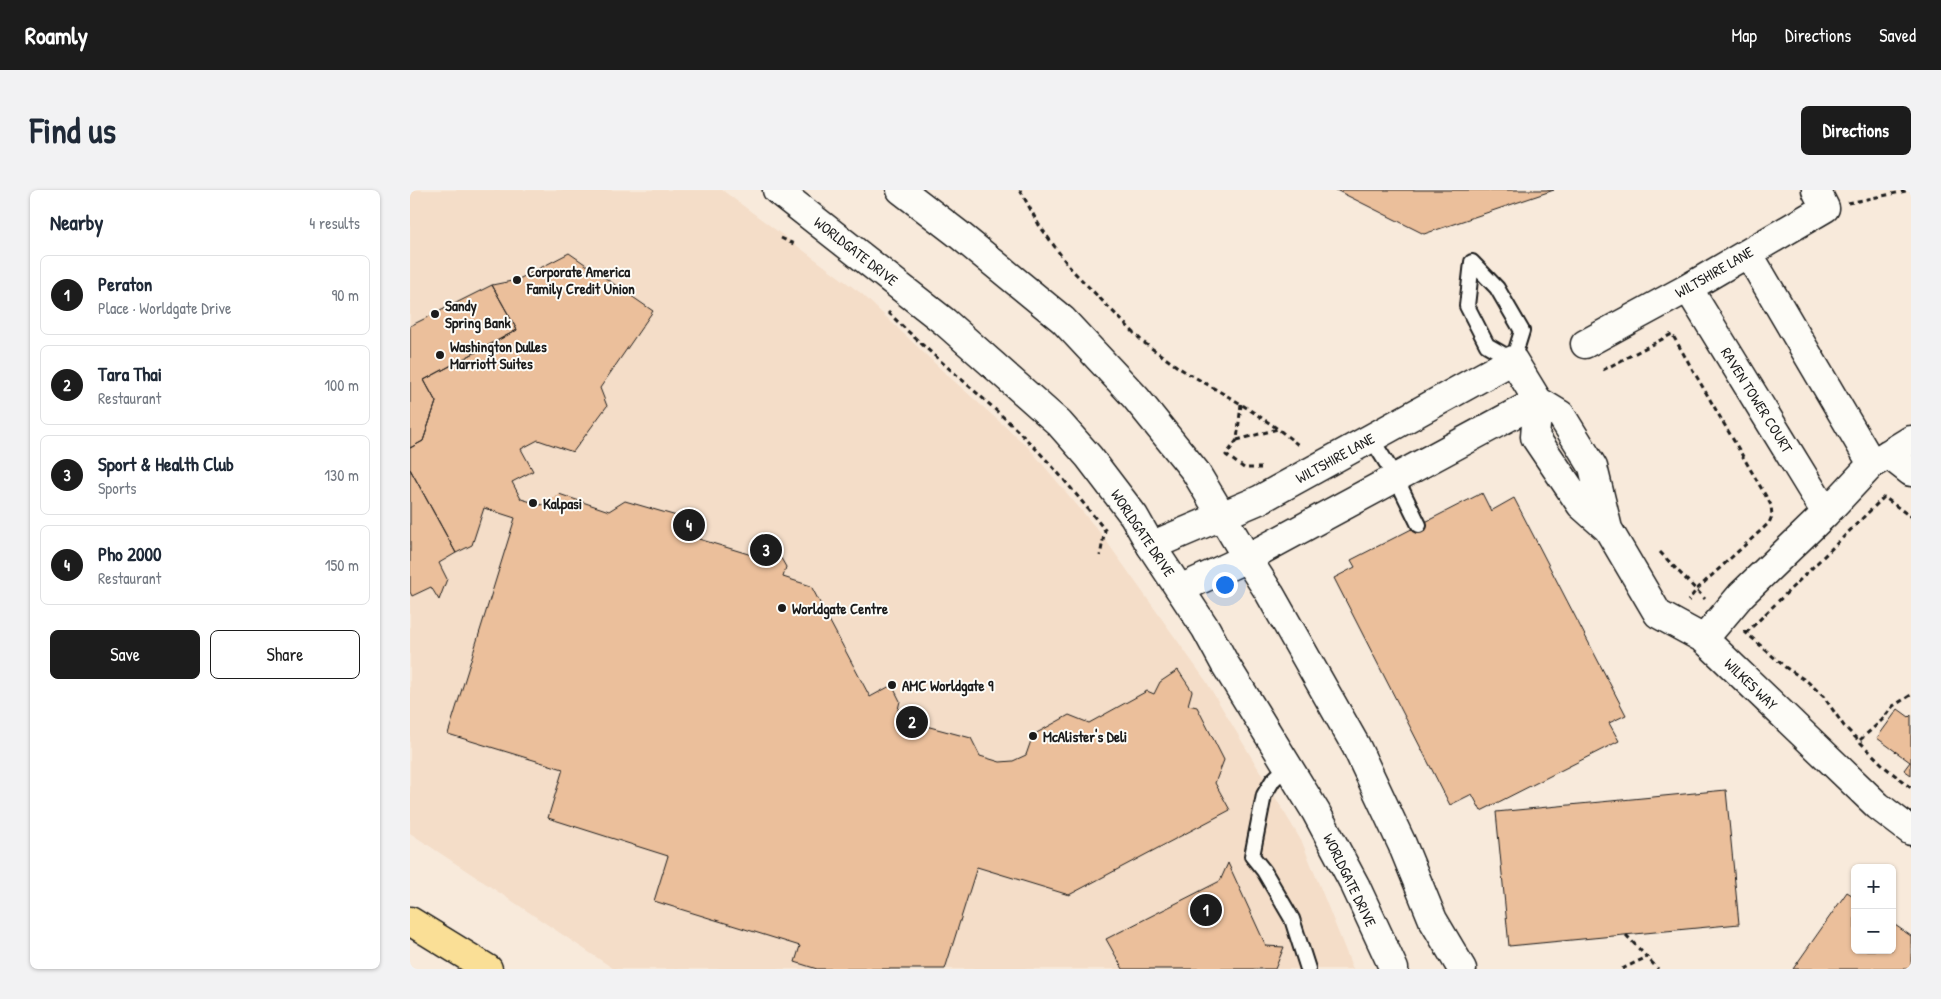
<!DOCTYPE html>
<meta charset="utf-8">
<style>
:root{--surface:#fff;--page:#f2f2f3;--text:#1f2937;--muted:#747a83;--line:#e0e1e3;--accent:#1c1c1c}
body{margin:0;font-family:"Patrick Hand",sans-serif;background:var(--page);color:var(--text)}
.controls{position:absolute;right:15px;bottom:15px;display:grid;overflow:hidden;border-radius:8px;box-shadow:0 1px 4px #0004}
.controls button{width:45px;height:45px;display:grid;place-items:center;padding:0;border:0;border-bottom:1px solid var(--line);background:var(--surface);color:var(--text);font:25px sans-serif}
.you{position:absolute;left:814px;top:394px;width:18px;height:18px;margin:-12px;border:4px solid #fff;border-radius:50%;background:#1a73e8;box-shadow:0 0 0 8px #1a73e833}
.badge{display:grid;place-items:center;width:32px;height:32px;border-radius:50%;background:var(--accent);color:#fff;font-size:16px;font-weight:700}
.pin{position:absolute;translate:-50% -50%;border:2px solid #fff;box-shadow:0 1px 5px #0006}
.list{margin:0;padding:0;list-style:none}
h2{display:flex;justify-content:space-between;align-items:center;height:65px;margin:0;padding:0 20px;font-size:21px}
h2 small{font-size:16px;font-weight:400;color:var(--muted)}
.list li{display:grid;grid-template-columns:32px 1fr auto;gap:15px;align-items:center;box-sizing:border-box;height:80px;margin:0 10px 10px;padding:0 10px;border:1px solid var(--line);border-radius:8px}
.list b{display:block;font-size:19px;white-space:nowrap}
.list p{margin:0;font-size:16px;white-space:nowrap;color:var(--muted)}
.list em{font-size:16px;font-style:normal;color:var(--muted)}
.actions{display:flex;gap:10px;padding:15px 20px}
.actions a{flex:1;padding:11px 0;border:1px solid var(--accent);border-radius:8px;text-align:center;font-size:18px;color:var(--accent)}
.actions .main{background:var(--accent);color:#fff}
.map{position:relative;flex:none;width:1501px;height:779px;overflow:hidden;border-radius:8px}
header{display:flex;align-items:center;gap:30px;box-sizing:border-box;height:70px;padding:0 25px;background:var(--accent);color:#fff}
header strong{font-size:24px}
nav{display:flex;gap:28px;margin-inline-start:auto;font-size:18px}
.intro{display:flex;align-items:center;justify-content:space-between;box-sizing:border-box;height:120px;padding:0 30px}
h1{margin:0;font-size:35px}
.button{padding:12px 22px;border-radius:8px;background:var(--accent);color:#fff;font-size:18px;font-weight:700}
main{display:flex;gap:30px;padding:0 30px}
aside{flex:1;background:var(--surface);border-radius:8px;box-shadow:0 1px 4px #0004}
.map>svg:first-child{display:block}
.built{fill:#f4ddc8}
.building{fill:#ebbf9b;stroke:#1c1c1c}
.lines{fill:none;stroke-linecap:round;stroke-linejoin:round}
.lane-casing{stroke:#1c1c1c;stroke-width:18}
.street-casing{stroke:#1c1c1c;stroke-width:31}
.secondary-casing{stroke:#1c1c1c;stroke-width:31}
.highway-casing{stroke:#1c1c1c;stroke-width:31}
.path{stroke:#1c1c1c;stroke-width:3;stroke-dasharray:5 4;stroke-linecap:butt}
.lane{stroke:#fdfcf7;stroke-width:14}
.street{stroke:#fdfcf7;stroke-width:28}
.secondary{stroke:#fdfcf7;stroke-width:28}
.highway{stroke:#fadf96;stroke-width:28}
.poi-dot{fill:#1c1c1c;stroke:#fdfcf7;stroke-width:2}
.labels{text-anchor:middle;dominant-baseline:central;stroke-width:4;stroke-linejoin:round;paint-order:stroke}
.street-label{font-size:15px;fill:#1c1c1c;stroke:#fdfcf7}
.poi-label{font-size:15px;font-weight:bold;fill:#1c1c1c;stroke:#fdfcf7;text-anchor:start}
</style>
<header>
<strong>Roamly</strong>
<nav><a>Map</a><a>Directions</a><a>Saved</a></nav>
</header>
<div class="intro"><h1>Find us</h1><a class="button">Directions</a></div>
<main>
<aside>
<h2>Nearby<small>4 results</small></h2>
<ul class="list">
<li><span class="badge">1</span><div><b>Peraton</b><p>Place · Worldgate Drive</p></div><em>90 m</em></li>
<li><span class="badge">2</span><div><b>Tara Thai</b><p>Restaurant</p></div><em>100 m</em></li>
<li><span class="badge">3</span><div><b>Sport &amp; Health Club</b><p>Sports</p></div><em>130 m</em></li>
<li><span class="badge">4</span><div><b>Pho 2000</b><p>Restaurant</p></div><em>150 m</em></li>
</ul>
<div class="actions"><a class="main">Save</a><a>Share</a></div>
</aside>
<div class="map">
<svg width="1501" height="779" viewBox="0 0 1501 779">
<rect width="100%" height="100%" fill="#f8eadb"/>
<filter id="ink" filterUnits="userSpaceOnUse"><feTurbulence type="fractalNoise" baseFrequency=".02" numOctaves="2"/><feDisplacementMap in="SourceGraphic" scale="10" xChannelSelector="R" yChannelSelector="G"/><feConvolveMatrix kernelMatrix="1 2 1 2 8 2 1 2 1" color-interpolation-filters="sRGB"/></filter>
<g filter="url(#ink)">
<!-- built -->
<path class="built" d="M0,0h312l140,104 83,79 84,75 73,87 104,146 96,161 51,127h-739l-204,-136z"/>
<!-- building -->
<path class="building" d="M926,0h218l-130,44z
M159,63l84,58 -53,77 7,18 -34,46 -35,-12 -17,9 12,22 -21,11 9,17 21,6 17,-11 50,17 16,-10 62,18 9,19 6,2 53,16 19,-10 12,21 -3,10 28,9 59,111 22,-12 8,16 -4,17 75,20 9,18 20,6 13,-1 13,-6 7,-20 36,-20 20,8 58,-32 7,3 6,-12 18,-12 14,21 -4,14 9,2 27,53 -9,23 15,27 -161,85 -92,-28 -32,102h-128l-22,-7 5,-16 -146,-45 14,-45 -120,-38 15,-49 -115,-35 67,-216 -31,-10 -12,37 -16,8 -46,-84v-21l13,-7 13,-39 -12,-22 93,-50 -25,-45 25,-5z
M82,95l25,45 -93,50 12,22 -13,39 -13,7v-122z
M0,279l46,84 -17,10 8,16 -8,21 -8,-13 -19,9 -2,-4z
M1072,303l9,18 23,-13 112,217 -17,8 10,18 -138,70 -9,-17 -22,11 -116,-227 21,-11 -4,-7z
M1488,519l11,8 2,-2v60l-7,-5 6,-8 -33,-24z
M1316,600l13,134 -230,22 -13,-134z
M818,673l38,83 18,1 -9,22h-152l-17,-30 114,-58z
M1437,702l8,5v53h37v-27l19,13v33h-118z"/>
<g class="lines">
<defs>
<path id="lane" d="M1062,72l25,26 25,43 -9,29 -26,-15 -20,-39z
M961,248l25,40 23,47
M878,576l-15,14 -9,15 -12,61 12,15 28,48 16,50"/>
<path id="street" d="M1338,63l124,211
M1278,98l138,225
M1175,154l103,-56 137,-80 -9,-18
M1128,211l-3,36 46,68 27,24
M1478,264l23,18
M741,356l108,-46 254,-140 25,41 23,14 32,52 15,62 50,85 46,25 174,167 33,25
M770,399l67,-31 291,-157
M1294,449l37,-44 85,-82 46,-49 39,-24"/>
<path id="secondary" d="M367,0l168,132 114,101 30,34 45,59 17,30 55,83 19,35 91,148 39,73 39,84
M491,0l56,43 106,87 73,78 59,73 52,87 23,36 86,152 46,98 31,76 29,49"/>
<path id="highway" d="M0,731l78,48"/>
</defs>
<!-- lane casing -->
<use href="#lane" class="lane-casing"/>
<!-- street casing -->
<use href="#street" class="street-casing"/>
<!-- secondary casing -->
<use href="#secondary" class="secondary-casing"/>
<!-- highway casing -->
<use href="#highway" class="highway-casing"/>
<!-- path -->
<path class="path" d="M610,0l19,35 32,44 72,73 36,26 62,36 37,25 23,18
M1438,13l63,-13
M371,48l13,6
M478,122c44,44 93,82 137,126 29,28 55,61 80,92l-5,26
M1193,180l69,-36 99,171 1,11 -3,7 -72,66 -9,12
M831,214l-4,36 -11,15 18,13h17
M827,250l41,-11
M1250,362l45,47
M1334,441l41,36 23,15 16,15 20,29 42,42 25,20
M1336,443l138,-136 27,20
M1450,550l22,-20 11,-14 18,-11
M1216,745l32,34
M1212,779l25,-12"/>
<!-- lane -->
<use href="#lane" class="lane"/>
<!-- street -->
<use href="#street" class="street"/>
<!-- secondary -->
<use href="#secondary" class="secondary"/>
<!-- highway -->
<use href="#highway" class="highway"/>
</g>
</g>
<!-- markers -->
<g class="poi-dot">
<circle cx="107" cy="90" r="5"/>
<circle cx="25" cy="124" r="5"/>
<circle cx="30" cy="165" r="5"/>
<circle cx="123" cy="313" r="5"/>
<circle cx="372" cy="418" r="5"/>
<circle cx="482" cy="495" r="5"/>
<circle cx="623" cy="546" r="5"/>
</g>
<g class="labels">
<!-- street labels -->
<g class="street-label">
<text transform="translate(446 61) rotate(38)">WORLDGATE DRIVE</text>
<text transform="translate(1304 82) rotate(-30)">WILTSHIRE LANE</text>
<text transform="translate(1347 210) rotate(58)">RAVEN TOWER COURT</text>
<text transform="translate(925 268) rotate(-29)">WILTSHIRE LANE</text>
<text transform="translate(733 343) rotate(56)">WORLDGATE DRIVE</text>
<text transform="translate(1341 494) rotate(44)">WILKES WAY</text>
<text transform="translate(940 690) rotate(64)">WORLDGATE DRIVE</text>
</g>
<!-- poi labels -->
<g class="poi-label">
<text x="117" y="81">Corporate America<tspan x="117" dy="17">Family Credit Union</tspan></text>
<text x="35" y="115">Sandy<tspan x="35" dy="17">Spring Bank</tspan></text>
<text x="40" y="156">Washington Dulles<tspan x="40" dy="17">Marriott Suites</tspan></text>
<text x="133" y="313">Kalpasi</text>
<text x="382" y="418">Worldgate Centre</text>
<text x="492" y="495">AMC Worldgate 9</text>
<text x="633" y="546">McAlister's Deli</text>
</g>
</g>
</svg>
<div class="controls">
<button>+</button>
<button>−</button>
</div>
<div class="you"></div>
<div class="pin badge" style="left:796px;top:720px">1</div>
<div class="pin badge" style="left:502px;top:532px">2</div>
<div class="pin badge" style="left:356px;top:360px">3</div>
<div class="pin badge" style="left:279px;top:335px">4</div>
</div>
</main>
